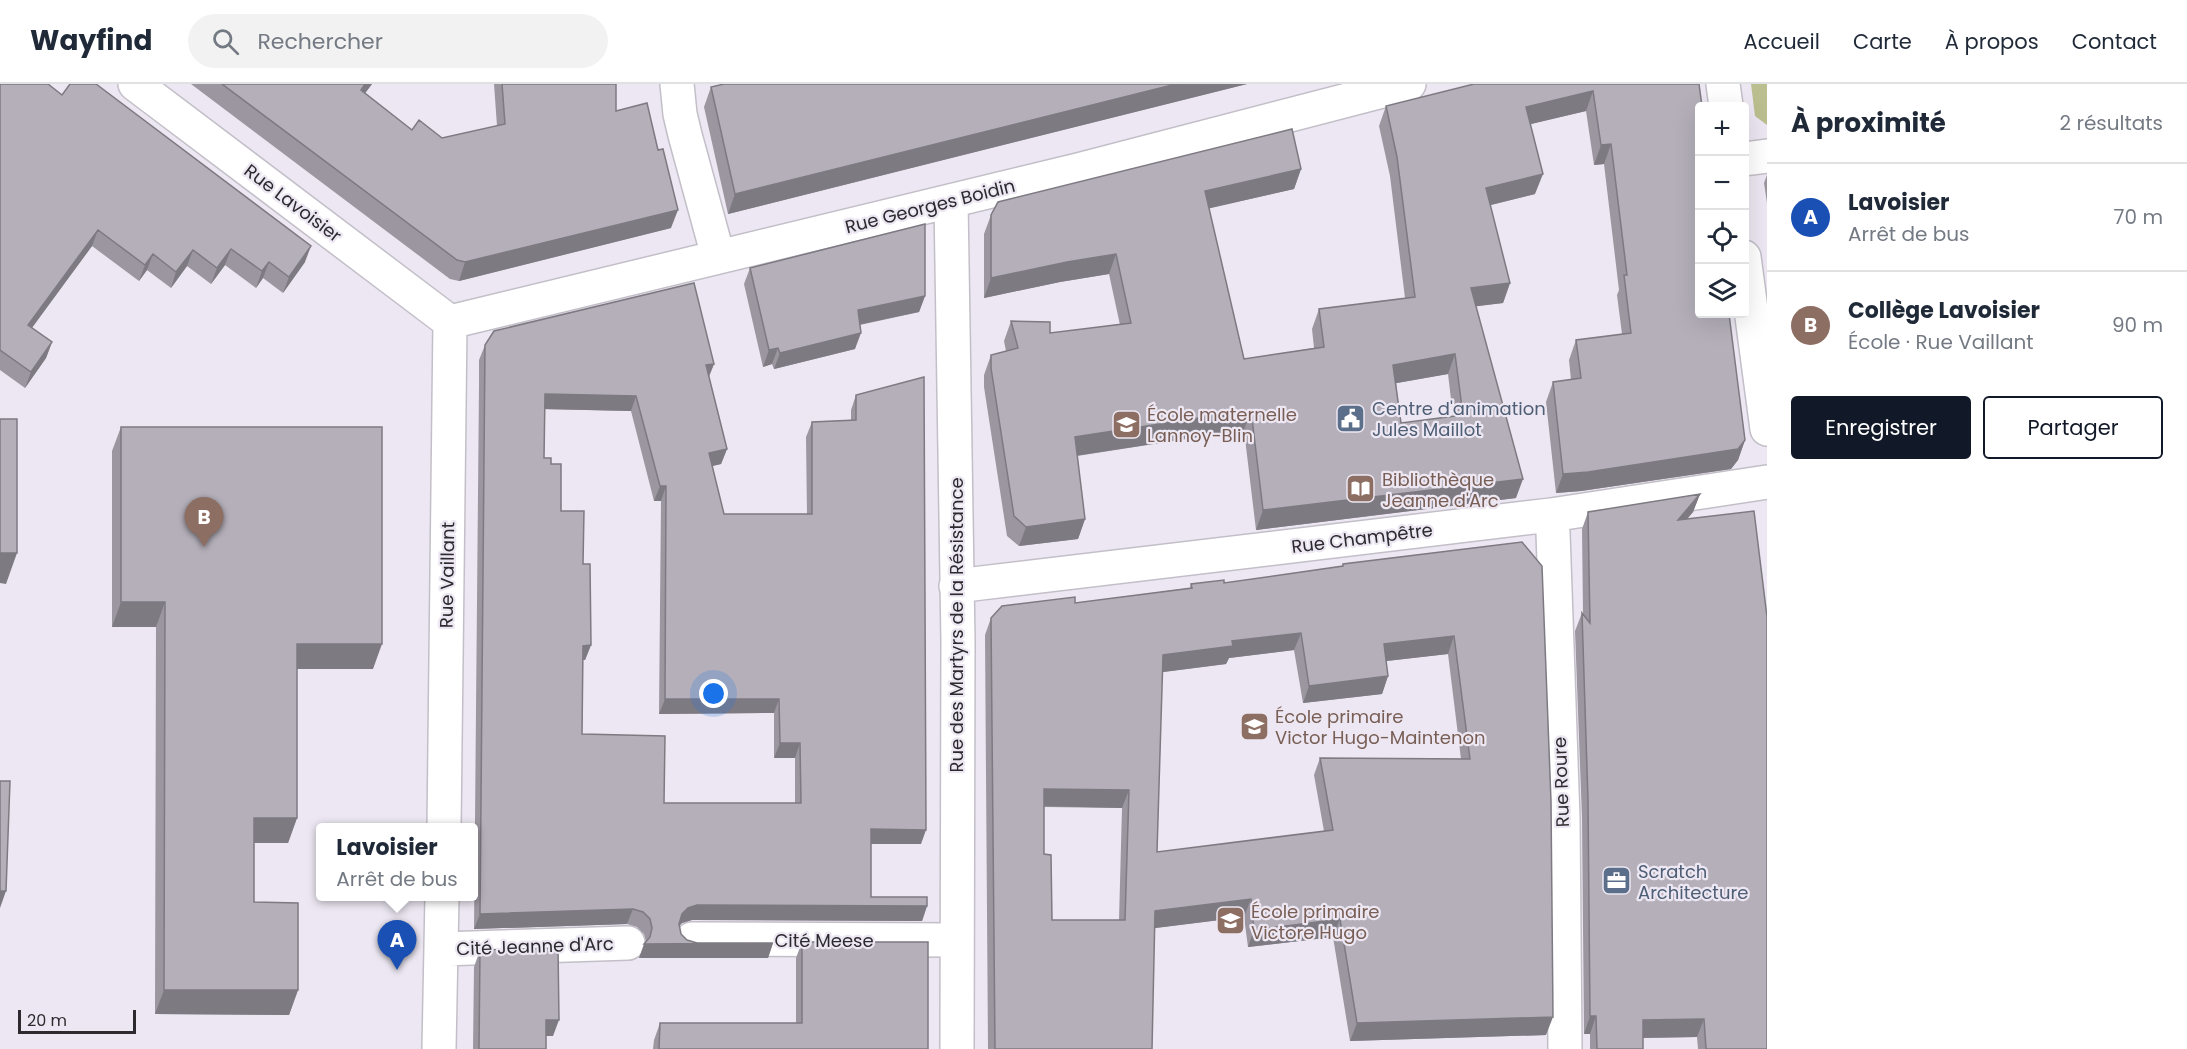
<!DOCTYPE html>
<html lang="fr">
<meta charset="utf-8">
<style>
:root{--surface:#fff;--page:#f2f2f3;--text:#1f2937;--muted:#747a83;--line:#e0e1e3;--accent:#111827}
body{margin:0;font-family:Poppins,sans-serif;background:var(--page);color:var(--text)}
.controls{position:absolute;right:18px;top:18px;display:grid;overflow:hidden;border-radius:6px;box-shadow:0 6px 24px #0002}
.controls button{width:54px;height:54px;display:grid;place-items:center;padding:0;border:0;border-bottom:2px solid var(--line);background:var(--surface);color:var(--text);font:30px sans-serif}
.scale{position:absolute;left:18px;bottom:15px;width:118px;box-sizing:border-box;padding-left:6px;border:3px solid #2c2a2e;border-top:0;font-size:16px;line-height:21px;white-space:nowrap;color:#2c2a2e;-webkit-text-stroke:4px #ece7f2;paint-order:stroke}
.you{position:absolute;left:714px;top:610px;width:21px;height:21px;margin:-15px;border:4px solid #fff;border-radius:50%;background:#1a73e8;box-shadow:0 0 0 9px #1a73e833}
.badge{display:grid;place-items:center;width:39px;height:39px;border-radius:50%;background:var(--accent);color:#fff;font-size:20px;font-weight:700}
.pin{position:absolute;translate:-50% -50px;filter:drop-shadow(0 2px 3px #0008)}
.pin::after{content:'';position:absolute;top:32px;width:21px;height:18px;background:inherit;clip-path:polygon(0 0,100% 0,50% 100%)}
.popup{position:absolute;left:316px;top:739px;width:162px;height:78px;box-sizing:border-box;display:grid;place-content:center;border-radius:6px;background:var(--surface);filter:drop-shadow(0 2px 4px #0005);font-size:20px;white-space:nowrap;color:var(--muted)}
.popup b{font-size:22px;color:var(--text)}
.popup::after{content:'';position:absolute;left:50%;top:100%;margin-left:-12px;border:12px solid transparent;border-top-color:var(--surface)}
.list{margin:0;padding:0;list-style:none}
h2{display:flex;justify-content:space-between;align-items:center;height:78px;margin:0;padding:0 24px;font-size:26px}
h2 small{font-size:20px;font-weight:400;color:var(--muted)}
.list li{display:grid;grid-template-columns:39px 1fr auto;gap:18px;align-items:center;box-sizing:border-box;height:108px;padding:0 24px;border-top:2px solid var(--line)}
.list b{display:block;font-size:22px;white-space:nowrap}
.list p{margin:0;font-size:20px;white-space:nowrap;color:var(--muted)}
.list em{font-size:20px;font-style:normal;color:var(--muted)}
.actions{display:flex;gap:12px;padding:18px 24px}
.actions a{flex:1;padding:14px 0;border:2px solid var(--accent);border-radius:6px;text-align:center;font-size:21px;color:var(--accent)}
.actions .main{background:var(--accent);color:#fff}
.icon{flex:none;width:33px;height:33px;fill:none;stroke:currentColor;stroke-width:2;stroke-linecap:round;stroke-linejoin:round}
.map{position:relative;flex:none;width:1767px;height:965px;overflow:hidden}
header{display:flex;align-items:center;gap:36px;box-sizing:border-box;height:84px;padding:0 30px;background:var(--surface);border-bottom:2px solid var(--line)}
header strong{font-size:28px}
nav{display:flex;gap:33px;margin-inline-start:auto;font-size:21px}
.search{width:420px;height:54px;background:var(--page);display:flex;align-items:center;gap:15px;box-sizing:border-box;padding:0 21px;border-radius:33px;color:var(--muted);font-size:22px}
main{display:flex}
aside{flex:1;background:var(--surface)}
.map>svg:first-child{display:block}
.green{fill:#bbbf8f}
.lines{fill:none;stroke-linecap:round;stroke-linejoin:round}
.minor-casing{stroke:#c3bfc8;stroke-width:36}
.minor{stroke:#fff;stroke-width:33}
.wall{fill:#9b969f;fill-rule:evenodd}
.shaded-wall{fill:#7e7a82}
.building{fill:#b4afb9;stroke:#7e7a82;stroke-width:1.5;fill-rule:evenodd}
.labels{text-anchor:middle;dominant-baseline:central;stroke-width:4.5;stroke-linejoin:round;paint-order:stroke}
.street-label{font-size:18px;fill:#2c2a2e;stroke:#ece7f2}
.service-label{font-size:18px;fill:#4e5e75;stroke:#ece7f2;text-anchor:start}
.education-label{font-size:18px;fill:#785e54;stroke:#ece7f2;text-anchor:start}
</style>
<header>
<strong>Wayfind</strong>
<div class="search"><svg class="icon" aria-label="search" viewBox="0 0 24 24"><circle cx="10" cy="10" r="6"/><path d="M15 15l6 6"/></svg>Rechercher</div>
<nav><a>Accueil</a><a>Carte</a><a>À propos</a><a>Contact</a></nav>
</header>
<main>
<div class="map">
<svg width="1767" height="965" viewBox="0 0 1767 965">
<rect width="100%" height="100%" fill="#ece7f2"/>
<!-- green -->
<path class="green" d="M1751,0h16v41l-12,-9z"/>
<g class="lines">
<defs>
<path id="minor" d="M135,0l315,238
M677,0l3,30 5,21 33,121
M1723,0l3,22
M1744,75l23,-3
M951,117l7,440 -1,408
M1744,173l23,172
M450,238l628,-152 331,-86
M1551,431l2,18 10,285 2,231
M956,502l595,-71 216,-33
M444,744l6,-506
M692,855l265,1
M442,865l186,-6
M439,965l3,-153"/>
</defs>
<!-- minor casing -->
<use href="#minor" class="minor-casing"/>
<!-- minor -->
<use href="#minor" class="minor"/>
</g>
<!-- wall -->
<path class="wall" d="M0,0l62,11 243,167 -22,31 -20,-15 -7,10 -31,-23 -14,19 -24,-18 -16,22 -24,-18 -8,11 -47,-35 -60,82 20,14 -6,16 -21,30 -25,-18z
M191,0h181l-7,9 47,37 30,8 55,-12 -3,-42h122v27l55,117 -212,53 -9,-2z
M724,0h523l-519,130 -24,-107 7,-20z
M1699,0l46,356 -7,20 -7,9 -150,22 -25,2 -10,-91 7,-20 18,-2 -2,-20 7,-20 46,-6 -5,-39 2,-5 -15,-126 -10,1 -8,-54 -56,13 5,70 -45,11 20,78 -7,20 -27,3 40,192 -260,32 -12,-100 -167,26 8,63 -7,20 -59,7 -12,-10 -23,-149v-12l7,-20 15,-4 -2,-10 7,-20 39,12 70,-8 -11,-51 -49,8 -76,16v-64l7,-19 310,-46 -7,20 -85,19 35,151 70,-11 -2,-19 7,-20 86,-11 -15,-122 -11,-50 7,-20zM1448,290l5,42 -52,7 -5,-40z
M1767,91v28l-3,-20z
M750,184l175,28 -6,16 -59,13 -5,24 -81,20 -2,-5 -9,3 -19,-83z
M485,261l229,19 -5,13 18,72 -6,15 -9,2 12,48h83l-1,-77 6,-15 39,-2v-10l5,-15 65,449h-50v53l56,9 -5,15 -230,-1 -10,3 -3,3 2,8 6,6 10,3h76l-5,15h-129l7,-17 -2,-7 -7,-7 -10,-3 -153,5 5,-545v-24zM545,325l86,2 23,90h7l-2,213 115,-1v45h21v45h-131l-82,-69 1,-74h2l6,-15 -8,-81 -22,-53 -10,-47 -7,-6z
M121,343l252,242h-76v149l-9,25h-34v59l44,88 -9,25 -134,-1 1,-387h-44v-176z
M1700,410l-7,18 -6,7 80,530h-69l-1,-12 -54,1v11h-53v-15h-6l-2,-216 -7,-187 7,-18 1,1 -1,-85 6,-17z
M1522,458l24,493 -196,6 -17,-104 -85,10 -4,-30 -90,11 -2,121h-164l-3,-414 6,-17 84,-15 115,-15 1,-4 33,-1 118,-16 1,-3zM1294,566l9,53 79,-9 6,-18 -2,-15 62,-7 13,105 -141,-1 -6,17 10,56 -167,21 5,-180 64,-8 3,-6zM1044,723l78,1 -3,112h-67l-8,-66z
M802,858l126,107h-275l1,-9 6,-17h136v-65z
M480,866l73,86h-7v13h-73l1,-82z"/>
<!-- shaded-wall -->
<path class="shaded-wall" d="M365,0h7l-18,24 7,-18z
M1176,0h71l-519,130 7,-20z
M1593,7l-7,20 -67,16 7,-20z
M1611,60l-7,20 -10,1 7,-20z
M1301,85l-7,20 -96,22 7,-20z
M1543,90l-8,20 -56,14 7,-20z
M678,126l-7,18 -212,53 6,-19z
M98,146l-6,16 -70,95 6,-16z
M311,162l-6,16 -22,31 6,-16z
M231,165l-6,16 -14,19 6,-16z
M193,166l-6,16 -16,22 5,-16z
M153,170l-6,16 -8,11 6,-16z
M1116,170l-7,20 -49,8 -76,16 7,-20 76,-16z
M269,178l-6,16 -7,10 6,-17z
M1510,199l-7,20 -40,5 8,-20z
M925,212l-6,16 -67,14 6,-16z
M861,249l-6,16 -81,20 6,-16z
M52,258l-6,16 -21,30 6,-16z
M778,264l-6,16 -9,3 6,-17z
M1455,270l-7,20 -62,11 7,-20z
M714,280l-6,14 -2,-13z
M545,310l91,2 -5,15 -91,-2z
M1251,326l-7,20 -176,27 7,-20z
M1745,356l-7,20 -7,9 -150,22 -25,2 7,-19z
M727,365l-6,15 -17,4 5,-15z
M1523,395l-7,19 -260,32 7,-20z
M660,402h6l-5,15h-7z
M1700,410l-7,18 -22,26 7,-18z
M1085,435l-7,20 -59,7 7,-19z
M0,469h17l-11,31 -6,-1z
M121,518h44l-9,25h-44z
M1301,549l-7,17 -65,8 -3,6 -70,9 7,-18 69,-14z
M1454,552l-6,18 -70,8 6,-18z
M297,560h85l-9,25h-85z
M591,561l-6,15h-7l5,-14z
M1388,592l-6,18 -79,9 6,-17z
M665,615h114l-5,14 -115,1z
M780,659h20l-5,15h-21z
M1044,705l85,1 -7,18 -85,-2z
M254,734h43l-9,25h-43z
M871,745l55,1 -5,14h-55z
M0,807h6l-6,17z
M1251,815l-7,18 -96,12 7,-18z
M697,821l230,1 -5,15 -230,-1 -10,3 -6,6 6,-15 6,-6z
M633,825l-6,15 -153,5 6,-15z
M1340,835l-7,18 -85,10 6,-17z
M773,859l-5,15h-129l5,-14z
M164,906h134l-9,25 -134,-1z
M1590,932h6l-6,18h-6z
M1553,933l-7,18 -196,6 7,-18z
M1704,935l-7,18 -60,1 6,-18z
M546,936h13l-6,16h-13z"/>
<!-- building -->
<path class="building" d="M0,0h48l14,11 8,-11h26l215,162 -22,31 -20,-15 -7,9 -31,-22 -14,19 -24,-18 -17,22 -23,-18 -8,11 -47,-35 -70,95 24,17 -21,30 -31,-22z
M222,0h143l-4,6 51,40 7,-10 23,18 63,-14 -3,-40h114v27l31,-8 11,47 5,-1 15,61 -213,52 -8,-2z
M724,0h452l-441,110 -24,-107z
M1474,0h225l3,22h-2v208h29l16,126 -7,9 -150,23 -25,2 -10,-92 28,-4 -5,-38 55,-7 -7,-58h3l-16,-131 -10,1 -8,-54 -67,16 17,67 -57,14 24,95 -39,5 52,191 -260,31 -12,-100 -176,27 10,82 -59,8 -12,-11 -23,-148v-13l27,-7 -7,-27 39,1v11l81,-10 -15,-69 -49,8 -76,16v-63l7,-13 294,-73 9,40 -96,22 39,168 80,-12 -5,-38 96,-12 -18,-140 -11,-51zM1455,270l8,61 -62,8 -8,-58z
M925,140v72l-67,14 3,23 -81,20 -2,-5 -9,2 -19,-82z
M694,199l20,81 -8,1 21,84 -18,4 15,61h88v-92l44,-2v-25l68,-18 2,453 -55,-1v68h56v9l-230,-1 -9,3 -6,6 -3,10 2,10 6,6 10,3h76l-129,1 6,-7 2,-9 -2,-9 -7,-7 -10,-3 -153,5 5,-569 9,-14zM545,310l91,2 24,90h6l-1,213h114l1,44h20l1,60h-137l1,-67 -83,-2 1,-88 8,-1 -1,-81h-7l1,-53h-23v-47h-10v-6h-7z
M0,335h17v134h-17z
M121,343h261v217h-85v174h-43v84l44,1v87h-134l1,-388h-44z
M1700,410l-22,26 76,-9 13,106v432h-61l-2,-30 -61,1v29h-46l-1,-33h-6l-2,-216 -6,-187 8,10 -2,-111z
M1522,458l20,24 9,235 2,216 -196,6 -17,-104 -86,11 -3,-31 -96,12 -3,138h-157l-4,-431 11,-12 73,-9v6l117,-15 -1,-4 33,-4v3l119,-17v-2zM1301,549l8,53 79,-10 -4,-32 70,-8 16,123 -150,-1 13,72 -176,22 6,-197 70,-9 -1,-5zM1044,705l85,1 -4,130h-73l-1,-65 -7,-1z
M0,697h10l-4,110h-6z
M802,858h126v107h-269l1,-26h142z
M558,864l1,72h-13v29h-67l1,-99z"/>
<!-- icons -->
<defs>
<symbol id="civic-square" viewBox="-11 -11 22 22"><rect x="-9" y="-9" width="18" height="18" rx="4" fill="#5c6f8a" stroke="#ece7f2"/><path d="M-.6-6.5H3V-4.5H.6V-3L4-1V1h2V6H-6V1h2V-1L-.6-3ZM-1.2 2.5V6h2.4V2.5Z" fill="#fff"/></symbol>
<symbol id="school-square" viewBox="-11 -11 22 22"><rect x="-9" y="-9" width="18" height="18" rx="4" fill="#8d6e63" stroke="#ece7f2"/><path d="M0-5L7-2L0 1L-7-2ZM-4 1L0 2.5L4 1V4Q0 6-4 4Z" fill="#fff"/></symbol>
<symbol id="library-square" viewBox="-11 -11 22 22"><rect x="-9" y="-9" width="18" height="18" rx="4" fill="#8d6e63" stroke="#ece7f2"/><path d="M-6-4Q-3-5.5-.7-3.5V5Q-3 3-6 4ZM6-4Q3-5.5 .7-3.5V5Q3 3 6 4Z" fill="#fff"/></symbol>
<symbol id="office-square" viewBox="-11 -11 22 22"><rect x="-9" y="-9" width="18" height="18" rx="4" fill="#5c6f8a" stroke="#ece7f2"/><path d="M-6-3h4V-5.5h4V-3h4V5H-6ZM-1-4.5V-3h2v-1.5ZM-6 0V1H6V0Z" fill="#fff"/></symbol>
</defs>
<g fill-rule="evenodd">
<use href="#civic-square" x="1334" y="318" width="33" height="33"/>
<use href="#school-square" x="1110" y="324" width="33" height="33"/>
<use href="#library-square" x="1344" y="388" width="33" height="33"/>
<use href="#school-square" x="1238" y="626" width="33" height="33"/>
<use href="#office-square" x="1600" y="780" width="33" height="33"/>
<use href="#school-square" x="1214" y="820" width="33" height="33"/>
</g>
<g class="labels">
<!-- street labels -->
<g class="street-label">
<text transform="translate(293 119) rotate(37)">Rue Lavoisier</text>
<text transform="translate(930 122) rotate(-14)">Rue Georges Boidin</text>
<text transform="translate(1362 454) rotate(-7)">Rue Champêtre</text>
<text transform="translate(447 491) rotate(-89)">Rue Vaillant</text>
<text transform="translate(956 541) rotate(-90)">Rue des Martyrs de la Résistance</text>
<text transform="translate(1561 698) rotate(-92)">Rue Roure</text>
<text x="824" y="856">Cité Meese</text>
<text transform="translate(535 862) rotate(-2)">Cité Jeanne d'Arc</text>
</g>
<!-- service labels -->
<g class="service-label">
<text x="1372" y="324">Centre d'animation<tspan x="1372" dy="21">Jules Maillot</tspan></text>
<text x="1638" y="787">Scratch<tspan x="1638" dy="21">Architecture</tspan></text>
</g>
<!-- education labels -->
<g class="education-label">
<text x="1147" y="330">École maternelle<tspan x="1147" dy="21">Lannoy-Blin</tspan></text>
<text x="1382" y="395">Bibliothèque<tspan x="1382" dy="21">Jeanne d'Arc</tspan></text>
<text x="1275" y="632">École primaire<tspan x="1275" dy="21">Victor Hugo-Maintenon</tspan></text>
<text x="1251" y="827">École primaire<tspan x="1251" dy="21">Victore Hugo</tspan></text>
</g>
</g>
</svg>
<div class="controls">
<button>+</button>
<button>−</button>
<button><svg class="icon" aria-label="locate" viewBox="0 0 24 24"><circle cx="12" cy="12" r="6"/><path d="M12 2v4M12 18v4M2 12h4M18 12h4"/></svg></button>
<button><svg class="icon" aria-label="layers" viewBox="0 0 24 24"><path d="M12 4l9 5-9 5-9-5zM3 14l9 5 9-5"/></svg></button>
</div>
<div class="scale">20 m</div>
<div class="you"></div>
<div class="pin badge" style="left:397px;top:886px;background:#1a4fb4">A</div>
<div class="popup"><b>Lavoisier</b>Arrêt de bus</div>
<div class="pin badge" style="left:204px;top:463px;background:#8d6e63">B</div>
</div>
<aside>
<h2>À proximité<small>2 résultats</small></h2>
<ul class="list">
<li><span class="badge" style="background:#1a4fb4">A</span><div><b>Lavoisier</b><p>Arrêt de bus</p></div><em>70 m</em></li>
<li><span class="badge" style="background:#8d6e63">B</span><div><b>Collège Lavoisier</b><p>École · Rue Vaillant</p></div><em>90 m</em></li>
</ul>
<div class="actions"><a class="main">Enregistrer</a><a>Partager</a></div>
</aside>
</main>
